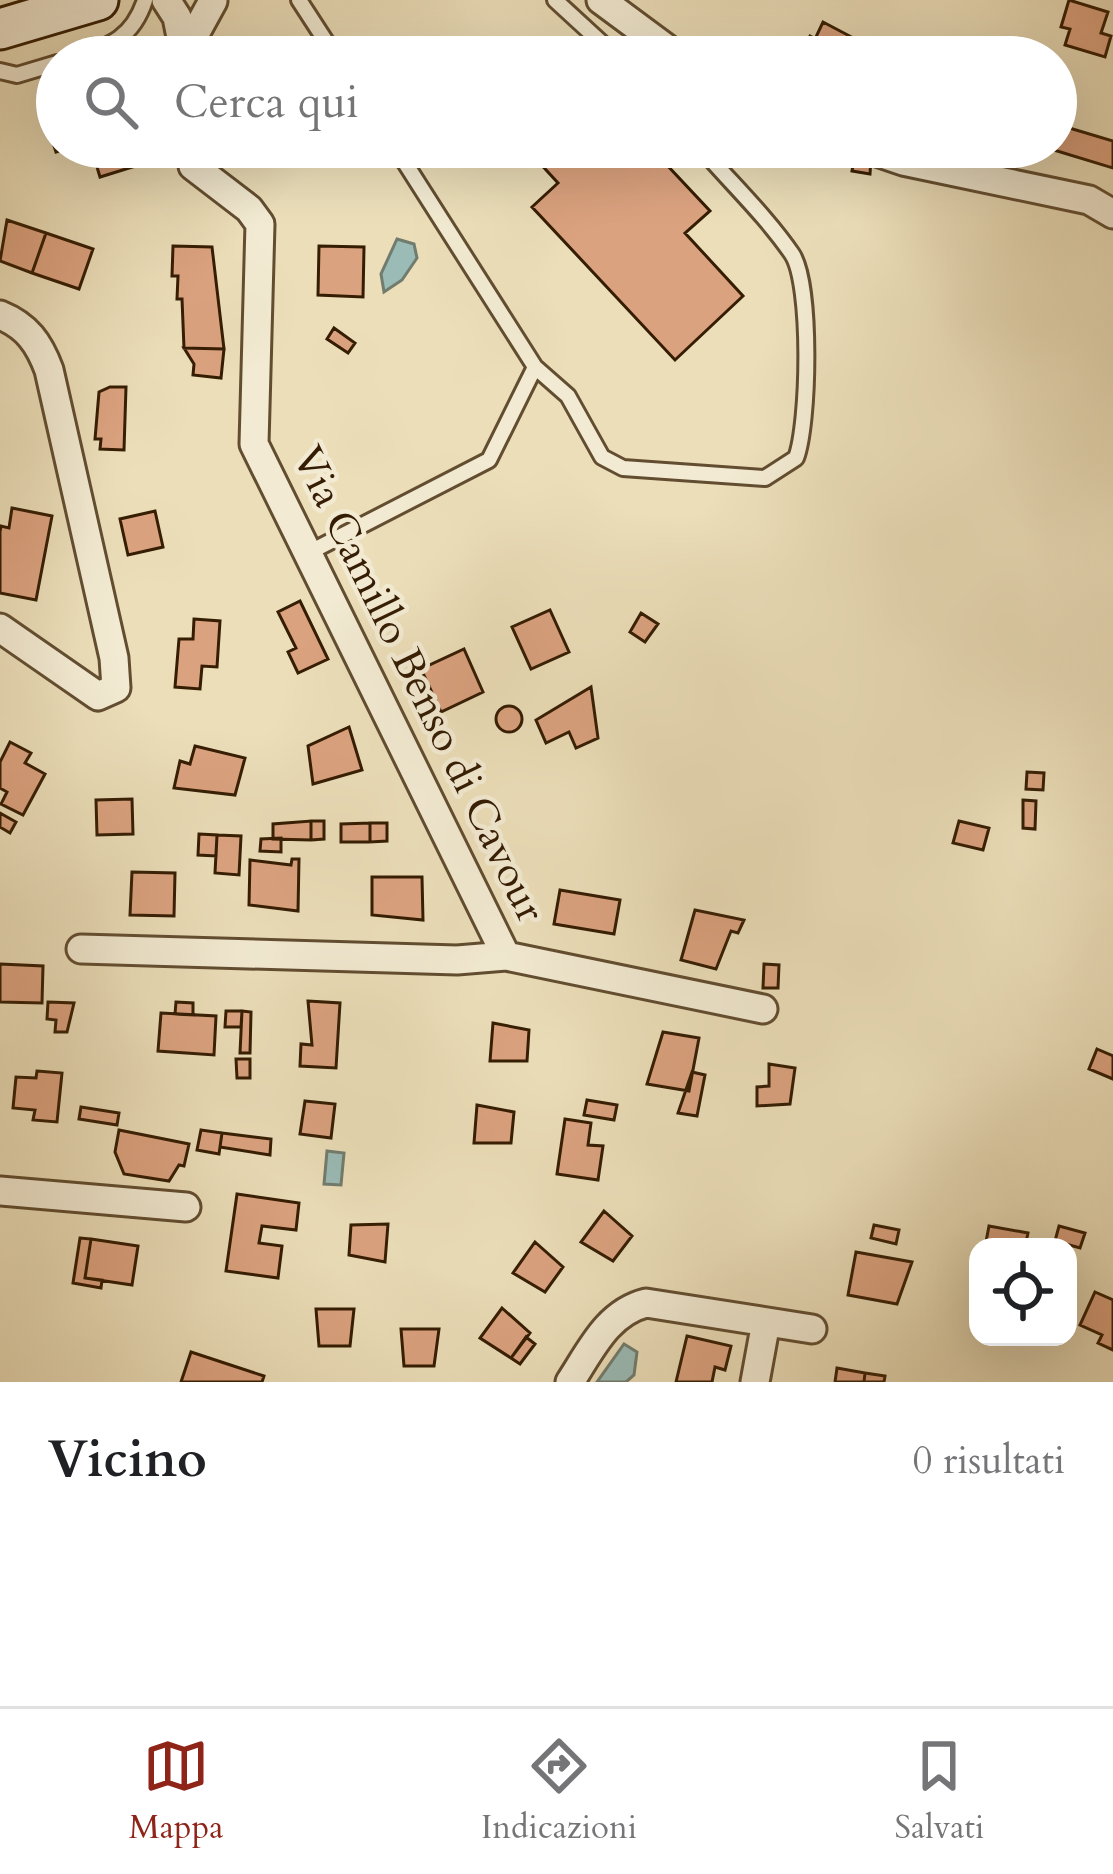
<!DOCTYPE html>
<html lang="it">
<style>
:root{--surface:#fff;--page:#f2f2f2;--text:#202124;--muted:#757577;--line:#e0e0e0;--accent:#8f2418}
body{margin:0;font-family:Cardo,serif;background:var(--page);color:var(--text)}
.controls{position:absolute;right:36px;bottom:36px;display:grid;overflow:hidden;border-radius:24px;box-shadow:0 12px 48px #0002}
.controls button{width:108px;height:108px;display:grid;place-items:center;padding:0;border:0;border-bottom:3px solid var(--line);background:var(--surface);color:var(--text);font:60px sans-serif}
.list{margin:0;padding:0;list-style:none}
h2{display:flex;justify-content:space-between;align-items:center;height:156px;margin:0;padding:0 48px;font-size:51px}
h2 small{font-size:39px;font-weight:400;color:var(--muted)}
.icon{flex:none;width:66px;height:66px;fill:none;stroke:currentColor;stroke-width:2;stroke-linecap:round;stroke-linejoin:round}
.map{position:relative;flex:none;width:1113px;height:1382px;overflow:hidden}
.search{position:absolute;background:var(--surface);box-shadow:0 12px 48px #0002;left:36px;right:36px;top:36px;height:132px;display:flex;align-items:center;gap:30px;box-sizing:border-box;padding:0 42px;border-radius:66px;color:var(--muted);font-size:45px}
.sheet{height:324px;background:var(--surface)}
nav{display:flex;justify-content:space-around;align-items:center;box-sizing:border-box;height:168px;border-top:3px solid var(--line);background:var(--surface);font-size:33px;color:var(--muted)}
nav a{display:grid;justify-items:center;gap:6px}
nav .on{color:var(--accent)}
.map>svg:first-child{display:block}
.water{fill:#9abbb6;stroke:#727c6e;stroke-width:3}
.building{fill:#dba27f;stroke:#351d03;stroke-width:3}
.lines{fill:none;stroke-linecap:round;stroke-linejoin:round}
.service-casing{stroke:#624d30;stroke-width:20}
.minor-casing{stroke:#624d30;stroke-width:33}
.secondary-casing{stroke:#351d03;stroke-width:45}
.service{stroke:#f2ead2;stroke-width:14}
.minor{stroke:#f2ead2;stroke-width:27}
.secondary{stroke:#f2ead2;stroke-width:39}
.labels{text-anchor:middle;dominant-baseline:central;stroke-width:9;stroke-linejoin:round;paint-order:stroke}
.street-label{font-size:42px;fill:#351d03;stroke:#f2ead2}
</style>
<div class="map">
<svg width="1113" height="1382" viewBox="0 0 1113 1382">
<rect width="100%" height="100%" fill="#ebdeb9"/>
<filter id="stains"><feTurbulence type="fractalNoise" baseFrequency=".00167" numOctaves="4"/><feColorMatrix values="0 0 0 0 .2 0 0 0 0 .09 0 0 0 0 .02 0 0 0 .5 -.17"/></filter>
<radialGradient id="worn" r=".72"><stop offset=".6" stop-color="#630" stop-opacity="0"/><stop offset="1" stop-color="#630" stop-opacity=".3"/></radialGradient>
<!-- water -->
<path class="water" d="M397,239l17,5 3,14 -15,22 -18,12 -3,-18z
M327,1151l17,2 -3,32 -17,-1z
M624,1344l13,8 -3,23 -8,7h-29z"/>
<!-- building -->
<path class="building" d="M1069,0l39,12 -7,21 10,3 -6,21 -40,-12 5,-16 -9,-2z
M823,22l38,20 -8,15h-13l2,-4 -27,-14z
M810,36l32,17 -2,4h-73l10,-19 26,13z
M57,108v39h14l-15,5 -13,-40z
M1056,124l57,17v27l-69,-21h12z
M91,147h43l5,18 -39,12z
M525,147h125l60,64 -25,22 58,63 -68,64 -143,-153 26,-24z
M855,154l16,5 -1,15 -18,-3z
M7,220l39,13 -14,40 -32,-12z
M46,233l47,16 -14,40 -47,-16z
M173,246l39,1 12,102 -40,-1 -2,-49h-5l1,-23h-6z
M319,246l45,1 -1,50 -45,-2z
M334,328l21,15 -7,10 -21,-14z
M184,348l40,1 -3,29 -28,-3 1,-11z
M110,387h16l-2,63 -24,-1 1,-10h-6l4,-47z
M12,508l40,8 -16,84 -36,-7v-61l1,-6 8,2z
M155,511l8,36 -35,8 -8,-36z
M300,601l28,58 -30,14 -10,-21 8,-4 -18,-36z
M550,610l19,42 -38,17 -19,-42z
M641,613l17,11 -13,18 -15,-10z
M194,619l26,2 -3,46 -15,-1 -2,23 -25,-2 4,-48h14z
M464,649l19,43 -42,20 -20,-43z
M591,687l7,51 -22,10 -7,-16 -23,11 -10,-23z
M496 719a13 13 0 1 1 26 0a13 13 0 1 1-26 0Z
M349,727l13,43 -49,14 -5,-38z
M10,742l21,11 -6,10 20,11 -22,41 -22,-11 6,-12 -7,-4v-26z
M195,746l50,12 -10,37 -61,-7 6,-27 10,3z
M1027,772l17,1 -1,17 -17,-1z
M132,799l1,35 -36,1 -1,-35z
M1023,800l13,1 -1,28 -12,-1z
M0,813l16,9 -6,11 -10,-6z
M311,821h13v18l-13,1z
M311,821v19l-38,-1v-15z
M959,821l30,7 -6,22 -30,-7z
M370,823v19h-29v-18z
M370,823h17v18l-17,1z
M199,834l18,1 -1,21 -18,-1z
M217,835l24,1 -2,39 -24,-2z
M281,838v14l-21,-1 1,-12z
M292,859h7l-1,52 -49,-6 1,-45 41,5z
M132,872l43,1 -1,43 -44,-1z
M372,877h50l1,43 -51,-5z
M560,890l60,10 -6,34 -60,-10z
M695,910l49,10 -6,13 -7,-2 -15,38 -35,-9z
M0,964l43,2 -1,37 -42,-1z
M764,964l15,1 -1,23h-15z
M308,1001l32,2 -4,65 -36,-2 1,-22 11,1z
M48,1002l26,1 -7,29h-12l1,-12 -9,-1z
M176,1002l17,1v12l-18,-1z
M226,1011h16l-1,16h-16z
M242,1011l9,1 -1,41h-10z
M161,1013l55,3 -2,39 -56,-4z
M493,1023l36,7 -2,31h-37z
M663,1032l36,6 -10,53 -42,-7z
M1097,1049l16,7v23l-24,-10z
M236,1059h14v19h-13z
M769,1064l26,4 -5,36 -33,2v-19l12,-1z
M37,1071l25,2 -5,49 -24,-2 2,-10 -22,-2 3,-31 20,1z
M692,1072l13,3 -8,41 -19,-3z
M587,1100l30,5 -3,15 -30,-5z
M305,1101l30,3 -4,34 -31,-4z
M477,1105l37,7 -3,31h-37z
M81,1107l38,6 -2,12 -38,-6z
M565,1119l26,4 -3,22 15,1 -5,34 -41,-6z
M119,1130l70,14 -5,22 -5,-1 -10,16 -45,-7 -9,-22z
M201,1130l21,3 -3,21 -22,-4z
M222,1133l49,6 -1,16 -50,-8z
M237,1194l62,9 -3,27 -34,-4 -3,17 23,3 -4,32 -52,-7z
M604,1211l28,25 -19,25 -32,-19z
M388,1224l-3,38 -36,-7 2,-30z
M874,1225l25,5 -3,14 -25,-6z
M989,1226l39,7 -3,14h-40z
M1059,1226l26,7 -5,15 -25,-7z
M80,1238l11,1 -6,39 17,2 -1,8 -28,-5z
M91,1239l47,7 -6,39 -47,-7z
M535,1242l28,25 -18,25 -32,-19z
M856,1252l56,10 -15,42 -49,-9z
M1095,1292l18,8v50l-15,-7 4,-8 -22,-10z
M502,1308l28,25 -19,25 -31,-20z
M316,1309h38l-4,37h-31z
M401,1329h38l-5,37h-30z
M687,1336l44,10 -6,24 -10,-3 -3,15h-36z
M526,1337l9,7 -15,20 -9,-6z
M191,1352l73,24 -2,6h-81z
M837,1368l28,5 -1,9h-29z
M865,1373l20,3 -1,6h-20z"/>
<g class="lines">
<defs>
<path id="service" d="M299,0l37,57
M555,0l62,57
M76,57c35,-11 57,-20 69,-57
M0,71l17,4 40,-12
M535,367l33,29 34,61 21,11 142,10 31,-20c13,-34 16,-174 -4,-204 -26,-38 -62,-72 -92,-107
M310,552l179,-92 46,-93 -140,-220"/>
<path id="minor" d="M166,0l11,17 8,40
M601,0l77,57
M185,52l28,-51
M192,147l1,19 56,43 11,15 -6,220 252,512 257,53
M862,147l41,14 186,39 24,14
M0,315c27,11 39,28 49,55l65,288 2,30 -18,8 -98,-68
M81,949l376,11 49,-4
M0,1191l186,16
M570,1382c21,-32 37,-69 76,-79l166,26
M755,1382l11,-60"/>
<path id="secondary" d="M0,29l98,-29"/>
</defs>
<!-- service casing -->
<use href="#service" class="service-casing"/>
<!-- minor casing -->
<use href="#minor" class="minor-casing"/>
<!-- secondary casing -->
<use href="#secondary" class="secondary-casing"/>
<!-- service -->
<use href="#service" class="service"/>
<!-- minor -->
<use href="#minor" class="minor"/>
<!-- secondary -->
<use href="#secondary" class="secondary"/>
</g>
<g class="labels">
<!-- street labels -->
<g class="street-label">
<text transform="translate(419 684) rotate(64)">Via Camillo Benso di Cavour</text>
</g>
</g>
<rect width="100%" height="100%" filter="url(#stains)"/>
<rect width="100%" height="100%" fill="url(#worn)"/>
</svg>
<div class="controls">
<button><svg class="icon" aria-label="locate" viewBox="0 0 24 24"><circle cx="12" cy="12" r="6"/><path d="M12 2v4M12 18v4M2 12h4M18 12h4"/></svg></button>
</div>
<div class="search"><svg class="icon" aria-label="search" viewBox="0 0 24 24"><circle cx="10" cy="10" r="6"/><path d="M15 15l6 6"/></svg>Cerca qui</div>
</div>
<section class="sheet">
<h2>Vicino<small>0 risultati</small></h2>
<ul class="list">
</ul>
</section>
<nav>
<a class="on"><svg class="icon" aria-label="map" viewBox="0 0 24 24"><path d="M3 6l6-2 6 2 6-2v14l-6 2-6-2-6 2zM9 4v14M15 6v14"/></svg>Mappa</a>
<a><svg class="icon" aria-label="directions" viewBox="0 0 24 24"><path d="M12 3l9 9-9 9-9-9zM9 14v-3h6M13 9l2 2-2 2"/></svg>Indicazioni</a>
<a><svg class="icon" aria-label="saved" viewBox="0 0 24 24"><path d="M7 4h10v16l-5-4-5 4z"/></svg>Salvati</a>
</nav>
